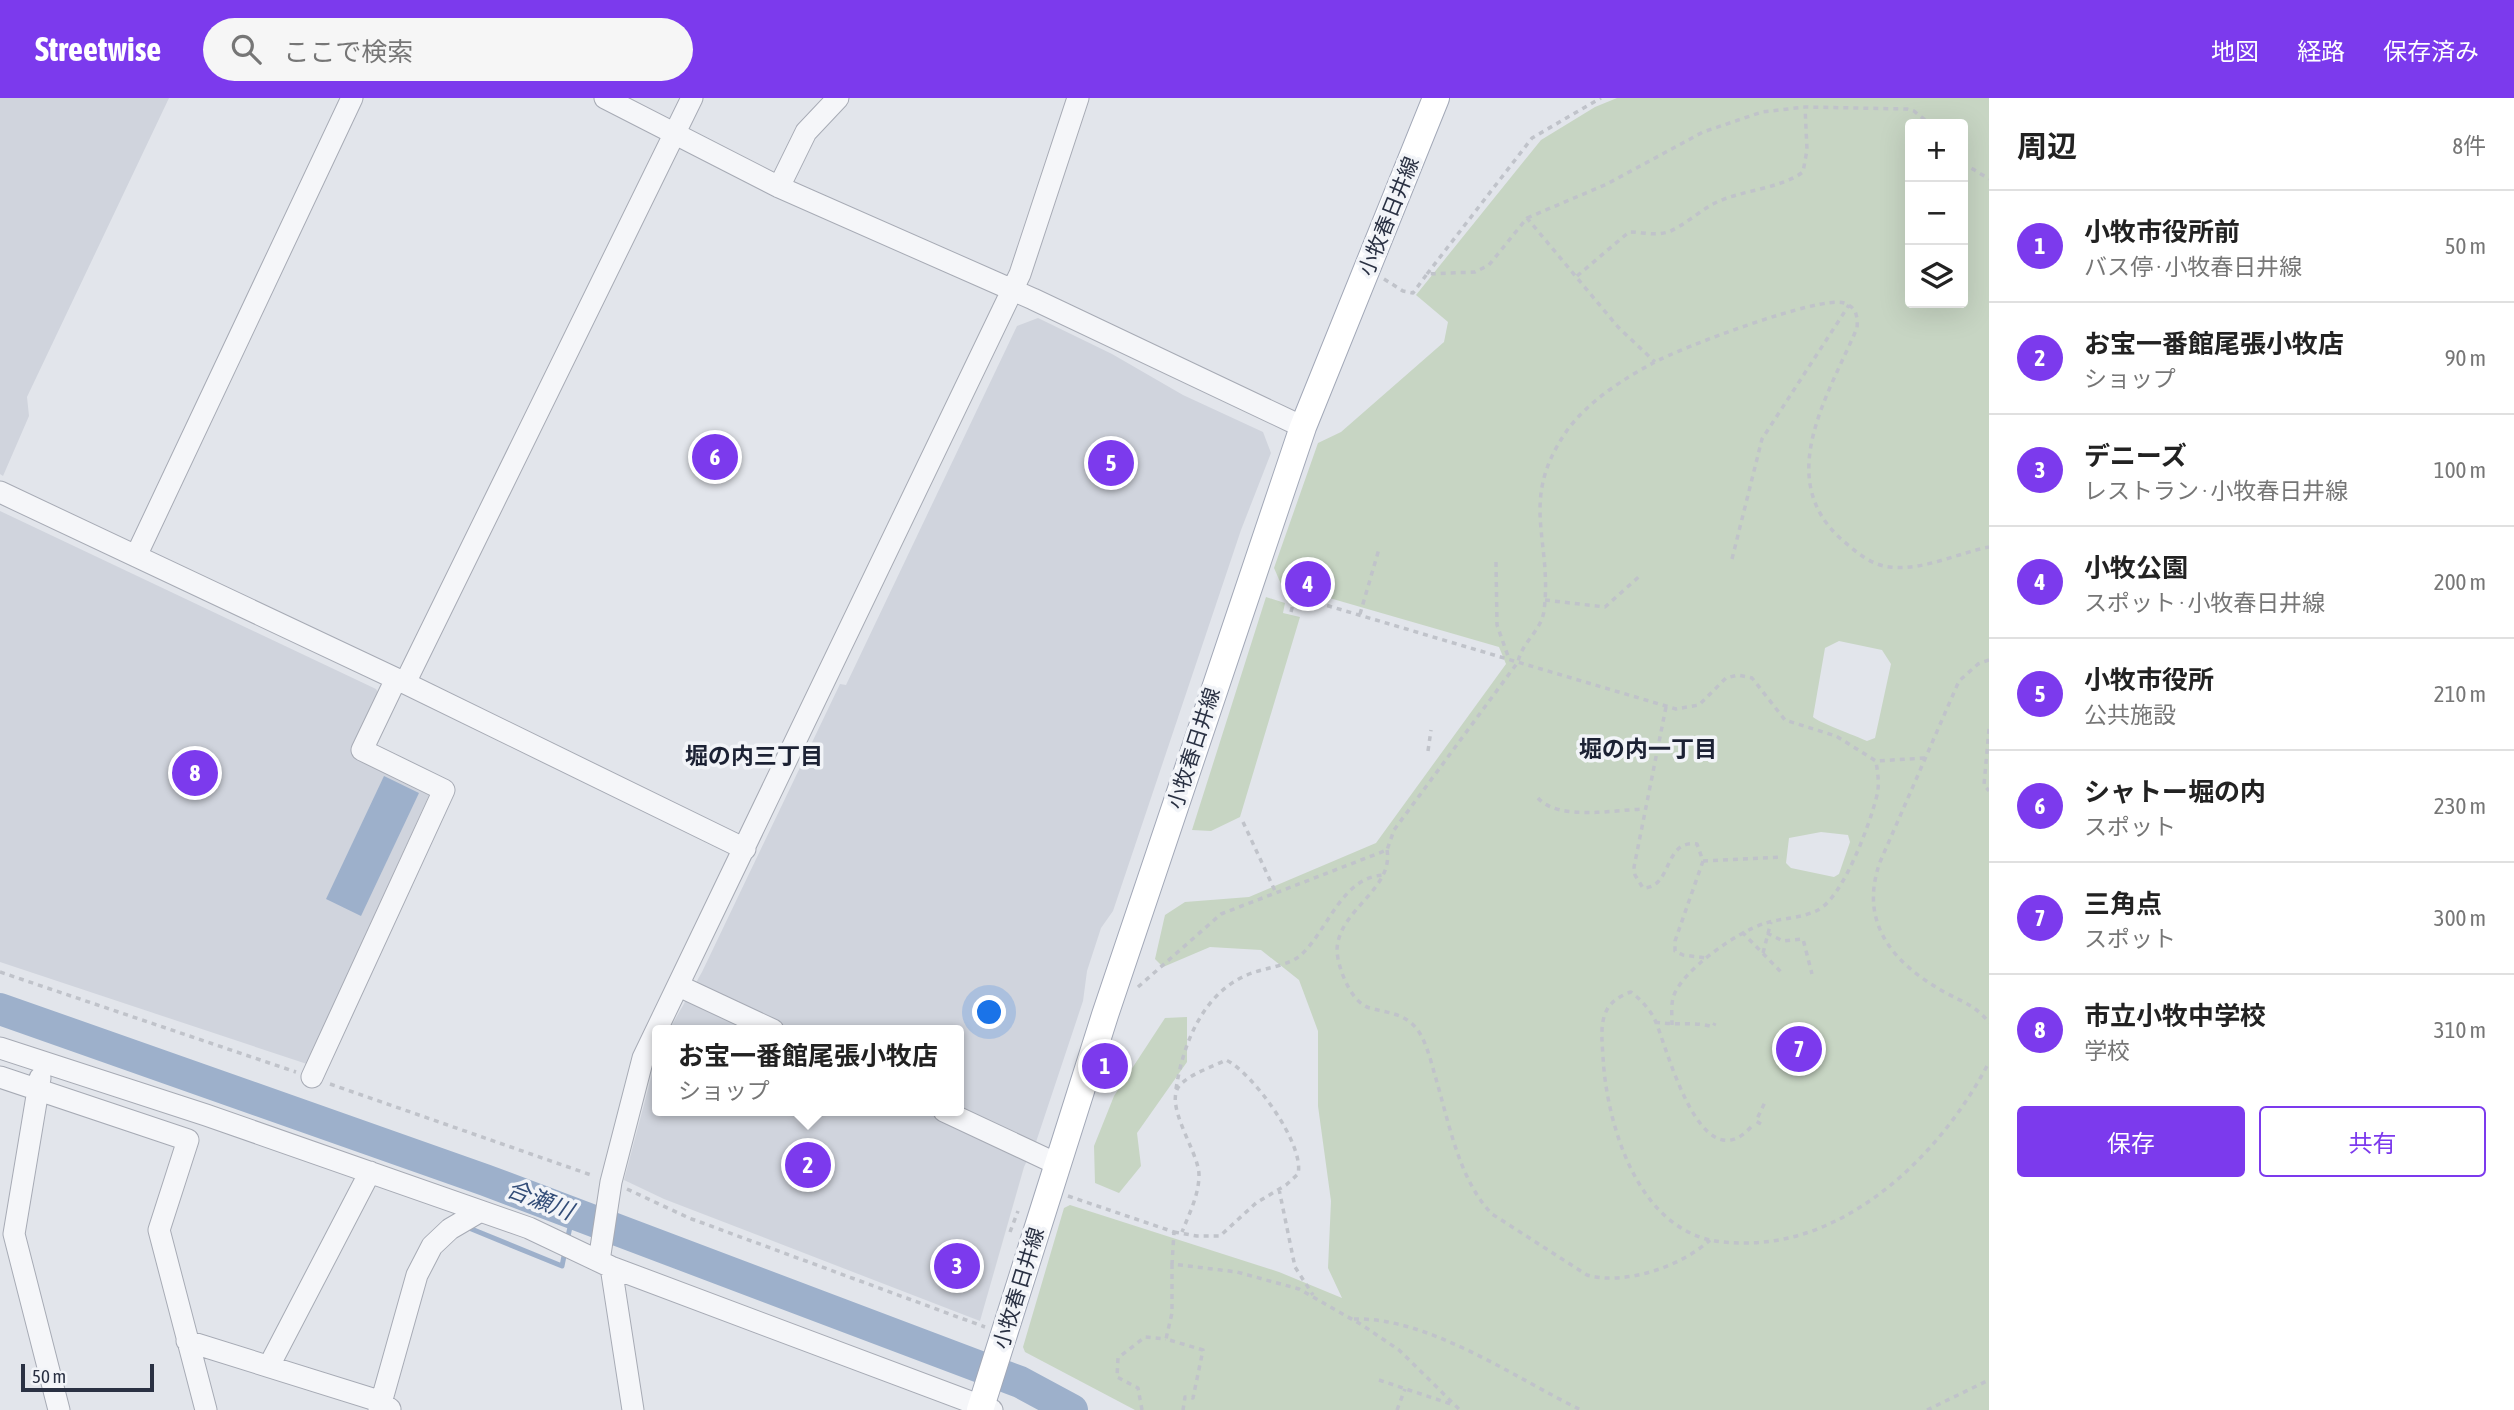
<!DOCTYPE html>
<html lang="ja">
<meta charset="utf-8">
<style>
:root{--surface:#fff;--page:#f6f6f6;--text:#222;--muted:#767676;--line:#e0e0e0;--accent:#7c3aed}
body{margin:0;font-family:"Asap Condensed","Noto Sans JP",sans-serif;background:var(--page);color:var(--text)}
.controls{position:absolute;right:21px;top:21px;display:grid;overflow:hidden;border-radius:7px;box-shadow:0 7px 28px #0002}
.controls button{width:63px;height:63px;display:grid;place-items:center;padding:0;border:0;border-bottom:2px solid var(--line);background:var(--surface);color:var(--text);font:35px sans-serif}
.scale{position:absolute;left:21px;bottom:18px;width:133px;box-sizing:border-box;padding-left:7px;border:4px solid #2a3143;border-top:0;font-size:19px;line-height:24px;white-space:nowrap;color:#2a3143;-webkit-text-stroke:5px #f2f4f8;paint-order:stroke}
.you{position:absolute;left:990px;top:915px;width:24px;height:24px;margin:-18px;border:5px solid #fff;border-radius:50%;background:#1a73e8;box-shadow:0 0 0 10px #1a73e833}
.badge{display:grid;place-items:center;width:46px;height:46px;border-radius:50%;background:var(--accent);color:#fff;font-size:23px;font-weight:700}
.pin{position:absolute;translate:-50% -50%;border:4px solid #fff;box-shadow:0 2px 7px #0006}
.popup{position:absolute;left:652px;top:927px;width:312px;height:91px;box-sizing:border-box;display:grid;place-content:center;border-radius:7px;background:var(--surface);filter:drop-shadow(0 2px 5px #0005);font-size:23px;white-space:nowrap;color:var(--muted)}
.popup b{font-size:26px;color:var(--text)}
.popup::after{content:'';position:absolute;left:50%;top:100%;margin-left:-14px;border:14px solid transparent;border-top-color:var(--surface)}
.list{margin:0;padding:0;list-style:none}
h2{display:flex;justify-content:space-between;align-items:center;height:91px;margin:0;padding:0 28px;font-size:30px}
h2 small{font-size:23px;font-weight:400;color:var(--muted)}
.list li{display:grid;grid-template-columns:46px 1fr auto;gap:21px;align-items:center;box-sizing:border-box;height:112px;padding:0 28px;border-top:2px solid var(--line)}
.list b{display:block;font-size:26px;white-space:nowrap}
.list p{margin:0;font-size:23px;white-space:nowrap;color:var(--muted)}
.list em{font-size:23px;font-style:normal;color:var(--muted)}
.actions{display:flex;gap:14px;padding:21px 28px}
.actions a{flex:1;padding:16px 0;border:2px solid var(--accent);border-radius:7px;text-align:center;font-size:24px;color:var(--accent)}
.actions .main{background:var(--accent);color:#fff}
.icon{flex:none;width:38px;height:38px;fill:none;stroke:currentColor;stroke-width:2;stroke-linecap:round;stroke-linejoin:round}
.map{position:relative;flex:none;width:1989px;height:1312px;overflow:hidden}
header{display:flex;align-items:center;gap:42px;box-sizing:border-box;height:98px;padding:0 35px;background:var(--accent);color:#fff}
header strong{font-size:33px}
nav{display:flex;gap:38px;margin-inline-start:auto;font-size:24px}
.search{width:490px;height:63px;background:var(--page);display:flex;align-items:center;gap:18px;box-sizing:border-box;padding:0 24px;border-radius:38px;color:var(--muted);font-size:26px}
main{display:flex}
aside{flex:1;background:var(--surface)}
.map>svg:first-child{display:block}
.built{fill:#d0d4dd}
.green{fill:#c7d5c3;fill-rule:evenodd}
.water{fill:#9db0cb}
.lines{fill:none;stroke-linecap:round;stroke-linejoin:round}
.stream{stroke:#9db0cb;stroke-width:5}
.river{stroke:#9db0cb;stroke-width:32}
.minor-casing{stroke:#a7abb5;stroke-width:23}
.major-casing{stroke:#a2a8b7;stroke-width:28}
.path{stroke:#c0c3ca;stroke-width:3.5;stroke-dasharray:5 5;stroke-linecap:butt}
.minor{stroke:#f5f6f9;stroke-width:21}
.major{stroke:#fff;stroke-width:26}
.labels{text-anchor:middle;dominant-baseline:central;stroke-width:7;stroke-linejoin:round;paint-order:stroke}
.street-label{font-size:21px;fill:#2a3143;stroke:#f2f4f8}
.neighbourhood-label{font-size:23px;font-weight:bold;fill:#1c2234;stroke:#f2f4f8}
.water-label{font-size:23px;font-style:italic;fill:#334d78;stroke:#f2f4f8}
</style>
<header>
<strong>Streetwise</strong>
<div class="search"><svg class="icon" aria-label="search" viewBox="0 0 24 24"><circle cx="10" cy="10" r="6"/><path d="M15 15l6 6"/></svg>ここで検索</div>
<nav><a>地図</a><a>経路</a><a>保存済み</a></nav>
</header>
<main>
<div class="map">
<svg width="1989" height="1312" viewBox="0 0 1989 1312">
<rect width="100%" height="100%" fill="#e2e5eb"/>
<!-- built -->
<path class="built" d="M0,0h169l-142,299 2,19 -26,60 -3,-2z
M1038,220l74,36 71,41 80,37 8,21 -30,77 -128,381 -12,17 -14,43 -4,30 -47,141 -12,25 -44,154 -316,-122 -40,-19 33,-125 1,56h301v-81h-290l33,-58 138,-288 6,1 171,-359z
M0,413l376,178 4,7 -28,58 78,39 -123,271 -307,-102z"/>
<!-- green -->
<path class="green" d="M1617,0h372v1312h-854l-110,-58 -2,-5 41,-139 6,-3 209,67 63,26 -14,-30 3,-67 -13,-95v-75l-19,-51 -38,-30 -51,-3 -47,20 -8,-8 10,-44 20,-13 64,-5 127,-54 130,-179 -7,-17 -218,-63 -7,-16 44,-125 23,-11 103,-90 4,-20 -32,-27 125,-155 54,-33zM1910,26h53v179h-53zM1839,543l43,9 9,14 -16,74 -8,3c-11,-5 -49,-19 -54,-24l12,-69zM1821,734l27,3 2,7 -11,32 -5,3 -43,-9 -5,-5 3,-25z
M1266,499l19,6 -2,10 17,4 -60,200 -29,14 -19,-1z
M1187,919v45l-50,71 4,33 -22,27 -24,-10 -1,-37 20,-50 51,-78z"/>
<!-- water -->
<path class="water" d="M384,678l35,17 -58,123 -35,-17z"/>
<g class="lines">
<!-- stream -->
<path class="stream" d="M466,1131l3,-1 93,38 3,-15
M567,1143l6,-28"/>
<!-- river -->
<path class="river" d="M0,911l485,171 535,202 52,28"/>
<defs>
<path id="minor" d="M605,0l174,89 254,112 270,128
M779,89l27,-55 32,-34
M0,394l405,191 340,166
M136,458l216,-458
M405,585l287,-585
M679,888l94,44
M0,950l206,67 323,113 82,39 381,143
M0,979l188,63 -29,90 47,180
M312,979l132,-287 -82,-40 34,-71
M40,980l-26,156 45,176
M944,1013l113,53
M599,1163l12,-79 32,-124 377,-784 58,-176
M611,1169l22,143
M187,1243l192,60 11,8
M270,1266l100,-192
M379,1312l38,-135 15,-29 18,-17 29,-17"/>
<path id="major" d="M980,1312l125,-395 198,-588 133,-329"/>
</defs>
<!-- minor casing -->
<use href="#minor" class="minor-casing"/>
<!-- major casing -->
<use href="#major" class="major-casing"/>
<!-- path -->
<path class="path" d="M1963,65l26,16
M1527,120l80,-34 96,-52 59,-20 43,-5 102,2 7,2 16,13
M1427,176l105,-136 69,-40
M1577,178l52,-44c13,0 26,4 39,0 16,-6 31,-21 47,-29 26,-13 65,-14 88,-31l4,-22 -2,-43
M1384,181l19,12 10,2 14,-19 48,-2 14,-7 38,-47 91,109 37,35
M1732,461l30,-120 87,-134
M1496,464l1,63 12,34
M1545,502l60,7 37,-33
M1291,514l4,-16 381,113 23,-4 27,-27 12,-3 14,3 33,42 51,16 40,25 49,-3
M1360,516l19,-65
M1989,562l-11,4 -19,17 -79,181c-22,62 14,102 66,131 17,9 32,14 43,30
M1666,609l-32,160 1,8 8,13c30,0 20,-49 54,-44l6,17 -28,80v10l8,4 24,3
M1989,631l-5,56 5,6
M1428,653l3,-21
M1538,700c20,23 76,12 105,11
M1243,724l33,71
M1387,752c7,40 -50,60 -50,101 1,17 14,52 33,57 18,5 34,5 47,21 10,14 14,33 19,50 13,44 23,101 56,135l95,61c38,11 95,-9 123,-35
M1703,763l80,-4
M1742,834l39,40
M1767,835l16,8 20,-2 9,35
M1763,855l8,-31
M0,874l296,100
M1138,889l83,-73 166,-64 7,-20 124,-168c4,-20 23,-31 26,-51 9,-71 -26,-109 22,-179 20,-29 57,-53 87,-69 27,-15 167,-68 191,-60 12,4 14,13 13,25 -28,66 -83,149 -17,210 15,13 30,27 50,29 33,4 68,-14 99,-20
M1655,924c20,4 40,-1 58,5l2,-4
M1672,927c0,-8 -1,-19 1,-27 7,-27 67,-68 93,-75 16,-5 37,-5 52,-13 25,-13 51,-84 58,-111 4,-13 2,-25 0,-37
M330,986l264,92
M1176,991c7,-46 28,-99 76,-116 14,-5 39,-8 50,-19 27,-26 40,-77 82,-79
M1761,1026l-5,-3 9,-19
M1751,1029c-51,56 -84,-80 -96,-107 -6,-12 -14,-20 -24,-28 -33,11 -30,35 -28,65 3,57 26,141 80,172 21,13 42,14 66,14 104,-2 195,-93 240,-181
M627,1091l62,29 296,109
M1279,1091l16,78 18,28
M1068,1098l106,36 -2,32 65,8 62,17 63,36 37,25 61,60
M1010,1134l8,-21
M1174,1134l23,4h23l36,-33 30,-18 12,-11c7,-30 -46,-102 -72,-114 -14,7 -33,13 -44,23 -22,18 17,68 17,92 0,20 -10,39 -17,57
M1172,1166v49l-6,26 37,11 -10,48 -8,-1 -2,13
M1354,1221c75,-2 161,59 227,91
M1379,1282l72,24
M1142,1312l-4,-22 -21,-11 1,-19 27,-21 21,2
M1397,1312l8,-21
M1927,1312l62,-30"/>
<!-- minor -->
<use href="#minor" class="minor"/>
<!-- major -->
<use href="#major" class="major"/>
</g>
<g class="labels">
<!-- street labels -->
<g class="street-label">
<text transform="translate(1388 118) rotate(-68)">小牧春日井線</text>
<text transform="translate(1193 650) rotate(-72)">小牧春日井線</text>
<text transform="translate(1018 1190) rotate(-73)">小牧春日井線</text>
</g>
<!-- neighbourhood labels -->
<g class="neighbourhood-label">
<text x="1648" y="651">堀の内一丁目</text>
<text x="754" y="658">堀の内三丁目</text>
</g>
<!-- water labels -->
<g class="water-label">
<text transform="translate(540 1102) rotate(21)">合瀬川</text>
</g>
</g>
</svg>
<div class="controls">
<button>+</button>
<button>−</button>
<button><svg class="icon" aria-label="layers" viewBox="0 0 24 24"><path d="M12 4l9 5-9 5-9-5zM3 14l9 5 9-5"/></svg></button>
</div>
<div class="scale">50 m</div>
<div class="you"></div>
<div class="pin badge" style="left:1105px;top:968px">1</div>
<div class="pin badge" style="left:808px;top:1067px">2</div>
<div class="popup"><b>お宝一番館尾張小牧店</b>ショップ</div>
<div class="pin badge" style="left:957px;top:1168px">3</div>
<div class="pin badge" style="left:1308px;top:486px">4</div>
<div class="pin badge" style="left:1111px;top:365px">5</div>
<div class="pin badge" style="left:715px;top:359px">6</div>
<div class="pin badge" style="left:1799px;top:951px">7</div>
<div class="pin badge" style="left:195px;top:675px">8</div>
</div>
<aside>
<h2>周辺<small>8件</small></h2>
<ul class="list">
<li><span class="badge">1</span><div><b>小牧市役所前</b><p>バス停 · 小牧春日井線</p></div><em>50 m</em></li>
<li><span class="badge">2</span><div><b>お宝一番館尾張小牧店</b><p>ショップ</p></div><em>90 m</em></li>
<li><span class="badge">3</span><div><b>デニーズ</b><p>レストラン · 小牧春日井線</p></div><em>100 m</em></li>
<li><span class="badge">4</span><div><b>小牧公園</b><p>スポット · 小牧春日井線</p></div><em>200 m</em></li>
<li><span class="badge">5</span><div><b>小牧市役所</b><p>公共施設</p></div><em>210 m</em></li>
<li><span class="badge">6</span><div><b>シャトー堀の内</b><p>スポット</p></div><em>230 m</em></li>
<li><span class="badge">7</span><div><b>三角点</b><p>スポット</p></div><em>300 m</em></li>
<li><span class="badge">8</span><div><b>市立小牧中学校</b><p>学校</p></div><em>310 m</em></li>
</ul>
<div class="actions"><a class="main">保存</a><a>共有</a></div>
</aside>
</main>
